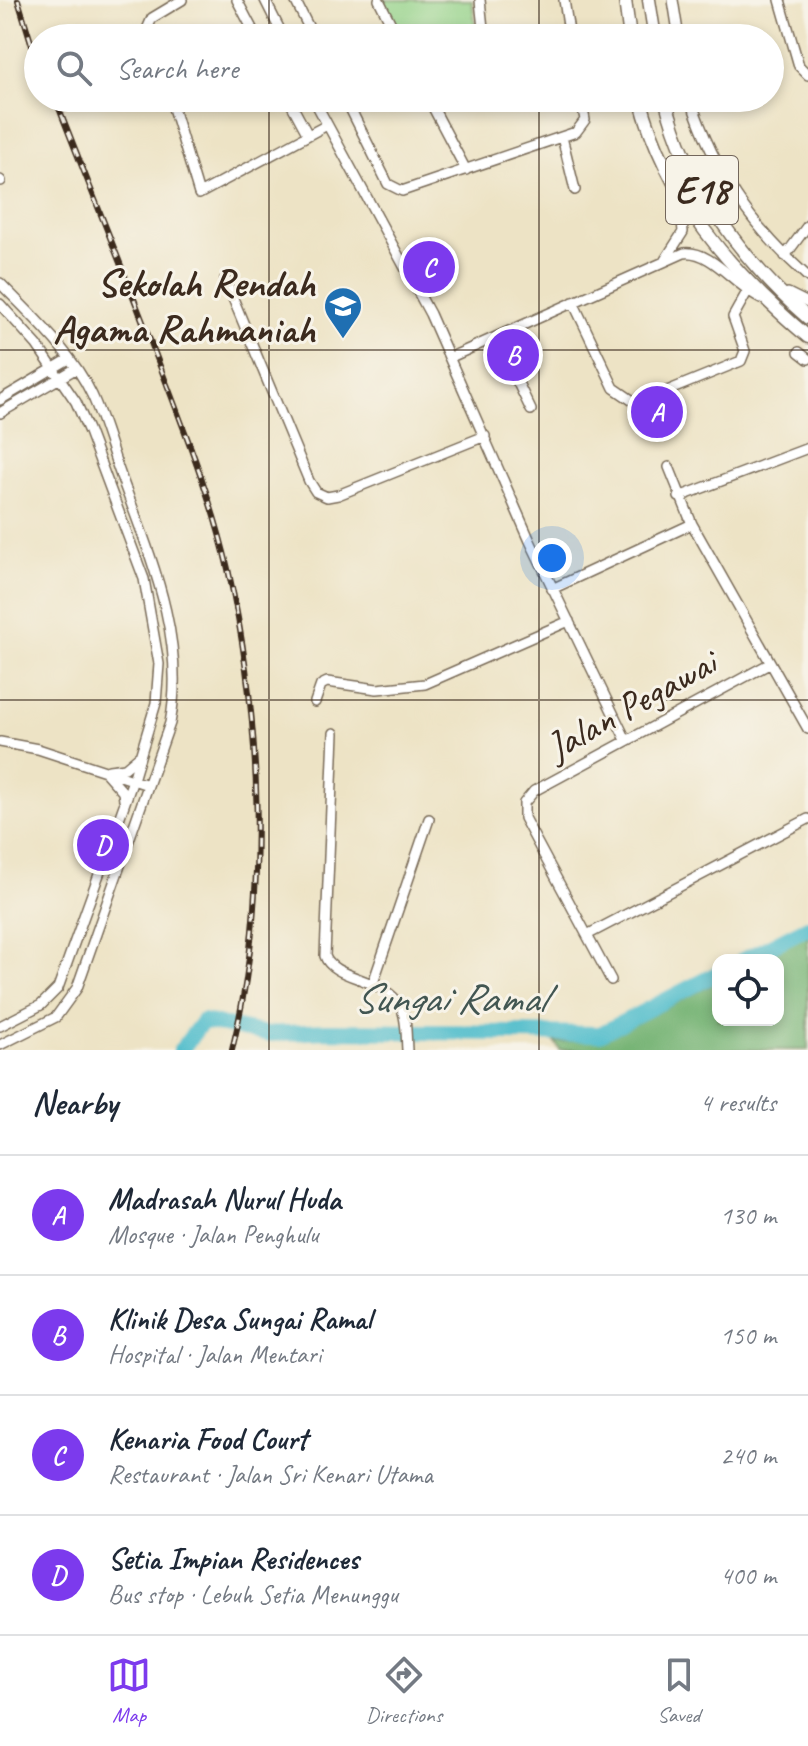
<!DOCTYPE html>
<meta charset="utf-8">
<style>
:root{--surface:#fff;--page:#f2f2f3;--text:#1f2937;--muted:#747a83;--line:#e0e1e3;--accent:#7c3aed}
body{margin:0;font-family:Caveat,sans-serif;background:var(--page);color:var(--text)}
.controls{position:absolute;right:24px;bottom:24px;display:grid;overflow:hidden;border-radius:16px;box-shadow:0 4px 12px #0003}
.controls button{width:72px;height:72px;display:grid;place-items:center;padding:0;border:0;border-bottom:2px solid var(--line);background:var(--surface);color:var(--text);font:40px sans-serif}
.you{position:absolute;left:552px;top:558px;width:28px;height:28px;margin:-20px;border:6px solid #fff;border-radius:50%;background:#1a73e8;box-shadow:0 0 0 12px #1a73e833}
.badge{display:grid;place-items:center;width:52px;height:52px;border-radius:50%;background:var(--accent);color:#fff;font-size:26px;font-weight:700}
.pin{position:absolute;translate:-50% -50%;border:4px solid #fff;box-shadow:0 2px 8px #0006}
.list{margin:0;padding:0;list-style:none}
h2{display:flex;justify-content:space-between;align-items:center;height:104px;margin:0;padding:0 32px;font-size:34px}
h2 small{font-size:26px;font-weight:400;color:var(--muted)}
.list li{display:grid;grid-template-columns:52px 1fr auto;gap:24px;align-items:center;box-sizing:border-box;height:120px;padding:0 32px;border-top:2px solid var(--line)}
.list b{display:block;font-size:30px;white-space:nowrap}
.list p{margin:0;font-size:26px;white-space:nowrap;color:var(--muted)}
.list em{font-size:26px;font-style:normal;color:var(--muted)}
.icon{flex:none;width:44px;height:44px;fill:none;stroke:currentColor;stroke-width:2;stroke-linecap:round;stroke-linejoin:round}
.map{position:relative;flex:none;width:808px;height:1050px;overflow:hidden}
.search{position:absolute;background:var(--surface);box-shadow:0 4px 12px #0003;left:24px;right:24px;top:24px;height:88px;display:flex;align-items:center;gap:20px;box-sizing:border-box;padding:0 28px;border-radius:44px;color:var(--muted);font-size:30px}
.sheet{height:584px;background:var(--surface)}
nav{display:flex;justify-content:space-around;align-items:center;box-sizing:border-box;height:112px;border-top:2px solid var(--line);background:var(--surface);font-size:22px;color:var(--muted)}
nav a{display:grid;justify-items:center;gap:4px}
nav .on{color:var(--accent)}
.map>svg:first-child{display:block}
.green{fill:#93d288;stroke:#677e53;stroke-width:2}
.forest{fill:#76b474;stroke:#586f49;stroke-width:2}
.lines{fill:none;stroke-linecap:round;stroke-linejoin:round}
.river{stroke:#52becc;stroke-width:16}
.minor-casing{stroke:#796b58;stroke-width:12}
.highway-casing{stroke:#796b58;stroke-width:15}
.minor{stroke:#fff;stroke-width:9}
.highway{stroke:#fff;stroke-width:12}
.rail-casing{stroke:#3b2a1e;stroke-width:6}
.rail{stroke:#f7f3e8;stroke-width:3;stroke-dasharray:9;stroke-linecap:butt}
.grid{fill:none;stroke:#3b2a1e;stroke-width:2;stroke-opacity:0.55}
.labels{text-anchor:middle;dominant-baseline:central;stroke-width:6;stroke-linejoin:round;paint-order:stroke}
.shield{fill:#f7f3e8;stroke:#73665b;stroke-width:2}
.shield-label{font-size:38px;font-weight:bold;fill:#3b2a1e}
.poi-label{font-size:40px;font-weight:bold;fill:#3b2a1e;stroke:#f7f3e8;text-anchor:end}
.street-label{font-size:40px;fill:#3b2a1e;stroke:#f7f3e8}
.water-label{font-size:42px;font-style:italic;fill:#425652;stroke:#f7f3e8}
</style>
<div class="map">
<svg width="808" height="1050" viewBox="0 0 808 1050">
<rect width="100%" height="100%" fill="#f7f3e8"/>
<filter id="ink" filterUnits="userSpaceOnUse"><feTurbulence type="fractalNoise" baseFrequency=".0125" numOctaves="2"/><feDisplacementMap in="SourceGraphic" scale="16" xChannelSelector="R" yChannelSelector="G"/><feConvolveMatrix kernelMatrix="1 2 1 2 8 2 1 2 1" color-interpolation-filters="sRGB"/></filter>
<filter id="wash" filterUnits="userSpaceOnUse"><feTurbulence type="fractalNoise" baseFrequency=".006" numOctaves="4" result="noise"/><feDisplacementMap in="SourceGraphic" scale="32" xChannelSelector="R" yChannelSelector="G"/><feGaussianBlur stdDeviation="1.8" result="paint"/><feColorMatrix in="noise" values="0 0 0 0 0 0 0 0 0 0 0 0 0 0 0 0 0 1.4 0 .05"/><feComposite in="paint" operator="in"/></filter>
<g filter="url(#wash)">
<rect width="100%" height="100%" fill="#ede3c5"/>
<!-- green -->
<path class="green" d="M383,0h89l5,38h-75z"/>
<!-- forest -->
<path class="forest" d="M808,934v116h-248l-5,-8 50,-3 113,-58v39h60v-60h-20z"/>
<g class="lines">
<!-- river -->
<path class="river" d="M743,960l65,-33
M181,1050l22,-29 64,13 60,-3 273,3 118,-61"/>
</g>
</g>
<g filter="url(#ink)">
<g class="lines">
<defs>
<path id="minor" d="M237,0l20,38
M265,0l19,38
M295,0l19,38
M379,0l19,38
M480,0l4,38
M564,0l6,38
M673,0l6,38
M780,0l19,66 9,9
M152,38l-4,-11 4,-9 30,-18
M170,98l29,96 128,-69
M288,98l20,37
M313,98l117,216 100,227 96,199
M345,98l43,86 14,7 174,-59 9,-12 -4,-22
M428,98l38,72
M690,98c26,76 58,125 118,179
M430,103l14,-5
M172,105l14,-7
M562,137l13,53
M0,180l1,1
M785,256l23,-31
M665,260l18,-28 -3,-35
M225,279l84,202 7,11 11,5 11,-2 147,-59
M0,283c32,33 72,69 92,112 12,26 19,54 29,81 28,77 66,163 49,247l-93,265 -21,29 -56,28
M788,293l20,10
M573,302l41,86 19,13 12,-1 96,-39 4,-10 -12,-34 14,-25
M0,304l37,41 39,57 13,30 55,147 15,85 -3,39 -23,77 -75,208 -17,17 -41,21
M496,337l35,73
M799,352l9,7
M451,357l233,-104c28,-3 51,33 77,45
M0,400l69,-41
M0,413l75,-44
M669,467l23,57 116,205
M679,497l129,-49
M552,589l140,-65
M315,702l6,-17 6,-3 50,7 48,-5 144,-63
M334,733l-9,223c8,24 60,21 76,51 6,12 5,29 6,43
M0,742l38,7 110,36
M109,770l16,-2 13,-11
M107,774l16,18 1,8
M587,935l221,-116
M611,980l-87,-162v-15l10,-12 235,-127
M373,983l56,-164"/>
<path id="highway" d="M625,0l5,38
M649,0l6,38
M640,98c26,100 91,174 168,239
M665,98c21,86 77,163 143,220"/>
</defs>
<!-- minor casing -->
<use href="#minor" class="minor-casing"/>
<!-- highway casing -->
<use href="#highway" class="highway-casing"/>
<!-- minor -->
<use href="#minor" class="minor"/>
<!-- highway -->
<use href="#highway" class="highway"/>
<defs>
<path id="rail" d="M18,0l20,65
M55,98c36,92 73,184 108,276 24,63 50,129 65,195 34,151 41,331 4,481"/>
</defs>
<!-- rail casing -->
<use href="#rail" class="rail-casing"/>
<!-- rail -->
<use href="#rail" class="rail"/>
</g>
</g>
<!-- grid -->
<path class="grid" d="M269,0v38M539,0v38M269,98v952M539,98v952M0,350h808M0,700h808"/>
<!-- icons -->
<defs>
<symbol id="school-pin" viewBox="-11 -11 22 30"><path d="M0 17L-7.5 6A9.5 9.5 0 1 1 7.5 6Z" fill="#1f6fb2" stroke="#f7f3e8"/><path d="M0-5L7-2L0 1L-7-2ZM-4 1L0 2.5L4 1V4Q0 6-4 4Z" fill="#fff"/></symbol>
</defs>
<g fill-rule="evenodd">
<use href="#school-pin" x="321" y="284" width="44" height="60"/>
</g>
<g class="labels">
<!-- shield labels -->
<rect class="shield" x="666" y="156" width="72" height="68" rx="6"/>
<g class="shield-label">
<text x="702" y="190">E18</text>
</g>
<!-- poi labels -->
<g class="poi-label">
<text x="315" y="283">Sekolah Rendah<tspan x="315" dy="46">Agama Rahmaniah</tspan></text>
</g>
<!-- street labels -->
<g class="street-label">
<text transform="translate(631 705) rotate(-29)">Jalan Pegawai</text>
</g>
<!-- water labels -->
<g class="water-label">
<text x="449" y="998">Sungai Ramal</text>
</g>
</g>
</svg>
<div class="controls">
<button><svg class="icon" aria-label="locate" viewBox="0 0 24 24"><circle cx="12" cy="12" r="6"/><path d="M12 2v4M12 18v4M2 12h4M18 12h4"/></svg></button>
</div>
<div class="you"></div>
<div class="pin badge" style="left:657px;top:412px">A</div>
<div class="pin badge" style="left:513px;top:355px">B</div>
<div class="pin badge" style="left:429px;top:267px">C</div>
<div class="pin badge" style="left:103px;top:845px">D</div>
<div class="search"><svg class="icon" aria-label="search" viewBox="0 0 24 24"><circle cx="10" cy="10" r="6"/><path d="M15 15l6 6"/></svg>Search here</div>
</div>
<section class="sheet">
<h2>Nearby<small>4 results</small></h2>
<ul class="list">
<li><span class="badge">A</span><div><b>Madrasah Nurul Huda</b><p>Mosque · Jalan Penghulu</p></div><em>130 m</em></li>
<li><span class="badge">B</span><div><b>Klinik Desa Sungai Ramal</b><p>Hospital · Jalan Mentari</p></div><em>150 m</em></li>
<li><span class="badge">C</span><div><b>Kenaria Food Court</b><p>Restaurant · Jalan Sri Kenari Utama</p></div><em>240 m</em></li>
<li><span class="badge">D</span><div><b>Setia Impian Residences</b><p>Bus stop · Lebuh Setia Menunggu</p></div><em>400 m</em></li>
</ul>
</section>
<nav>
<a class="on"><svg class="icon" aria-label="map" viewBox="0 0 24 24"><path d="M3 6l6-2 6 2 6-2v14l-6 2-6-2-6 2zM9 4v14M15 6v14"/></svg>Map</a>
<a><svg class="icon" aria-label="directions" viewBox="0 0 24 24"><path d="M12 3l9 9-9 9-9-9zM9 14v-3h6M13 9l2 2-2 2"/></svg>Directions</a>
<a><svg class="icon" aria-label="saved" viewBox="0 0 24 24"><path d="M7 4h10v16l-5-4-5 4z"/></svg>Saved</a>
</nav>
